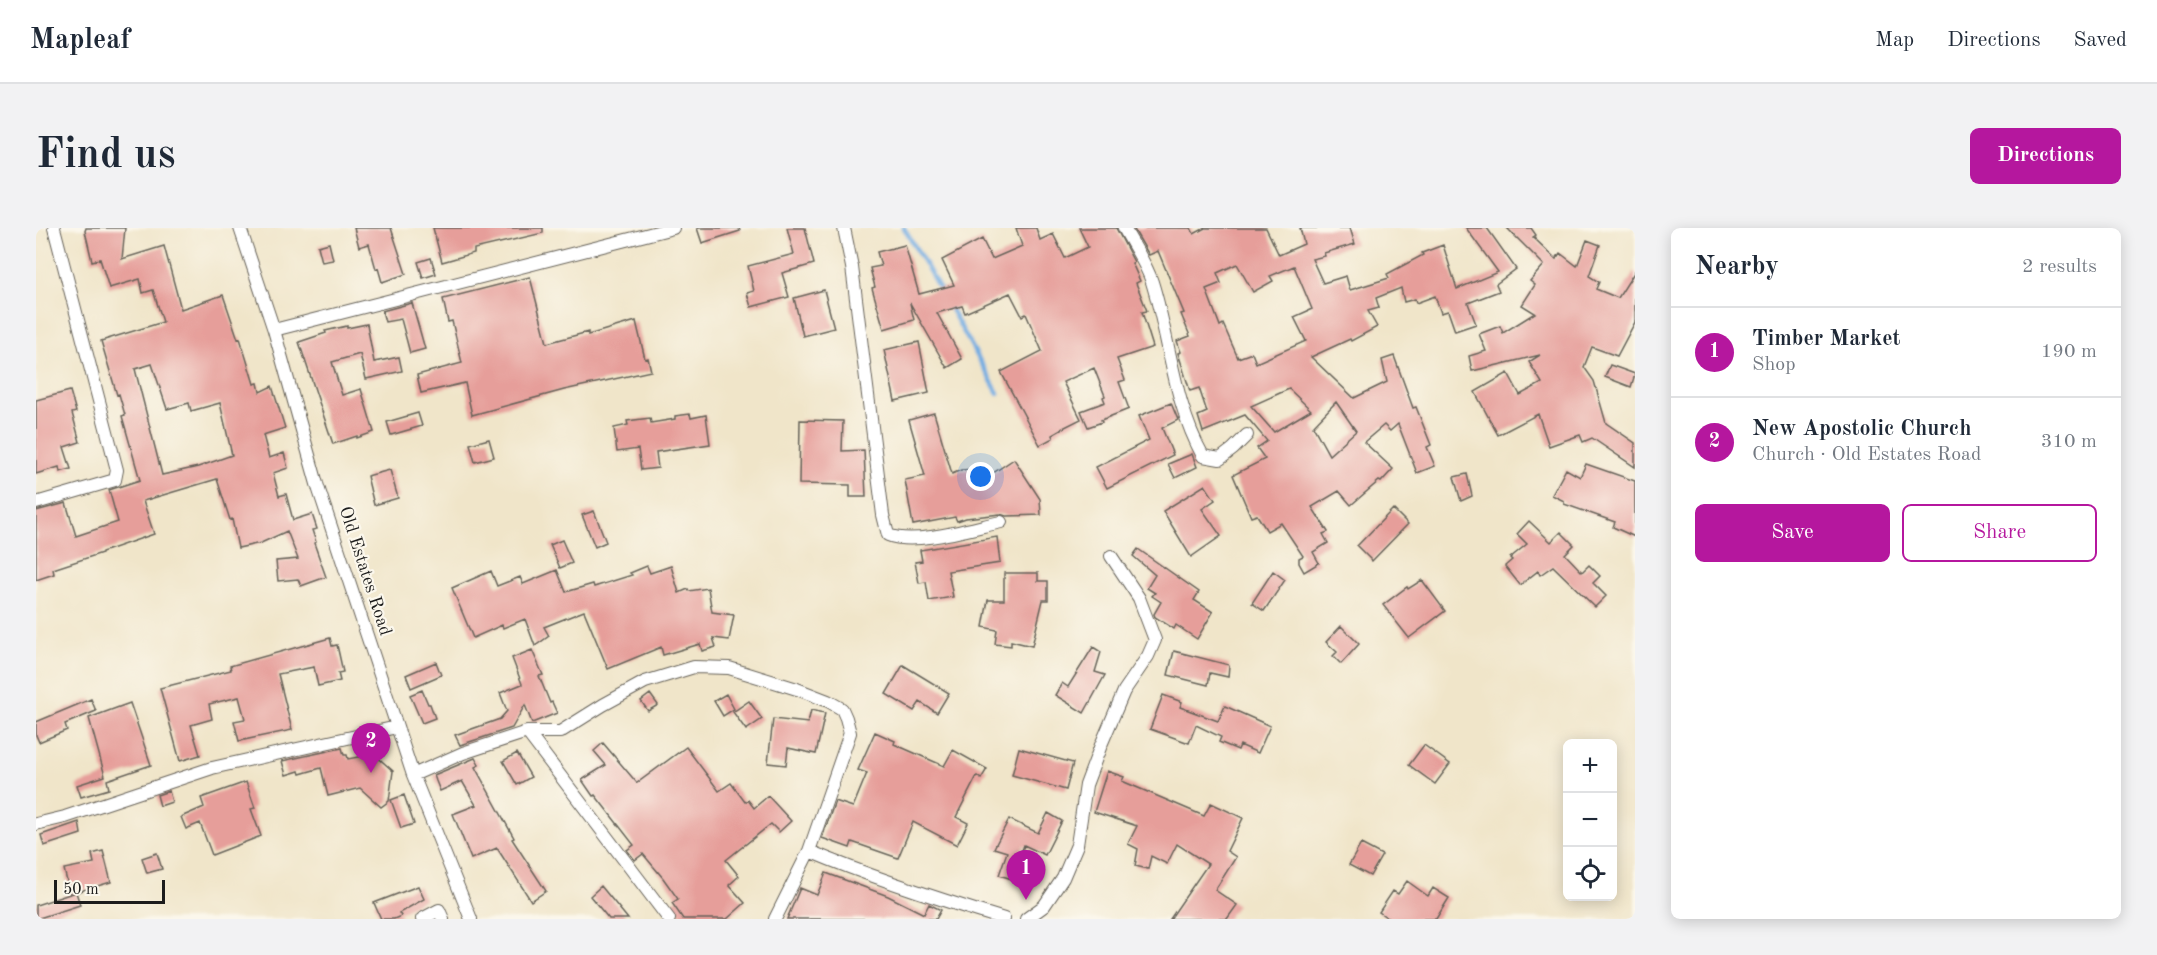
<!DOCTYPE html>
<meta charset="utf-8">
<style>
:root{--surface:#fff;--page:#f2f2f3;--text:#1f2937;--muted:#747a83;--line:#e0e1e3;--accent:#b5179e}
body{margin:0;font-family:"Old Standard TT",serif;background:var(--page);color:var(--text)}
.controls{position:absolute;right:18px;bottom:18px;display:grid;overflow:hidden;border-radius:9px;box-shadow:0 3px 15px #0003}
.controls button{width:54px;height:54px;display:grid;place-items:center;padding:0;border:0;border-bottom:2px solid var(--line);background:var(--surface);color:var(--text);font:30px sans-serif}
.scale{position:absolute;left:18px;bottom:15px;width:111px;box-sizing:border-box;padding-left:6px;border:3px solid #1c1c1c;border-top:0;font-size:16px;line-height:21px;white-space:nowrap;color:#1c1c1c;-webkit-text-stroke:4px #fbf7ec;paint-order:stroke}
.you{position:absolute;left:945px;top:249px;width:21px;height:21px;margin:-15px;border:4px solid #fff;border-radius:50%;background:#1a73e8;box-shadow:0 0 0 9px #1a73e833}
.badge{display:grid;place-items:center;width:39px;height:39px;border-radius:50%;background:var(--accent);color:#fff;font-size:20px;font-weight:700}
.pin{position:absolute;translate:-50% -50px;filter:drop-shadow(0 2px 3px #0008)}
.pin::after{content:'';position:absolute;top:32px;width:21px;height:18px;background:inherit;clip-path:polygon(0 0,100% 0,50% 100%)}
.list{margin:0;padding:0;list-style:none}
h2{display:flex;justify-content:space-between;align-items:center;height:78px;margin:0;padding:0 24px;font-size:26px}
h2 small{font-size:20px;font-weight:400;color:var(--muted)}
.list li{display:grid;grid-template-columns:39px 1fr auto;gap:18px;align-items:center;box-sizing:border-box;height:90px;padding:0 24px;border-top:2px solid var(--line)}
.list b{display:block;font-size:22px;white-space:nowrap}
.list p{margin:0;font-size:20px;white-space:nowrap;color:var(--muted)}
.list em{font-size:20px;font-style:normal;color:var(--muted)}
.actions{display:flex;gap:12px;padding:18px 24px}
.actions a{flex:1;padding:14px 0;border:2px solid var(--accent);border-radius:9px;text-align:center;font-size:21px;color:var(--accent)}
.actions .main{background:var(--accent);color:#fff}
.icon{flex:none;width:33px;height:33px;fill:none;stroke:currentColor;stroke-width:2;stroke-linecap:round;stroke-linejoin:round}
.map{position:relative;flex:none;width:1599px;height:691px;overflow:hidden;border-radius:9px}
header{display:flex;align-items:center;gap:36px;box-sizing:border-box;height:84px;padding:0 30px;background:var(--surface);border-bottom:2px solid var(--line)}
header strong{font-size:28px}
nav{display:flex;gap:33px;margin-inline-start:auto;font-size:21px}
.intro{display:flex;align-items:center;justify-content:space-between;box-sizing:border-box;height:144px;padding:0 36px}
h1{margin:0;font-size:42px}
.button{padding:15px 27px;border-radius:9px;background:var(--accent);color:#fff;font-size:21px;font-weight:700}
main{display:flex;gap:36px;padding:0 36px}
aside{flex:1;background:var(--surface);border-radius:9px;box-shadow:0 3px 15px #0003}
.map>svg:first-child{display:block}
.lines{fill:none;stroke-linecap:round;stroke-linejoin:round}
.stream{stroke:#71ace2;stroke-width:4.5}
.building{fill:#e69e9a;fill-rule:evenodd}
.minor-casing{stroke:#666259;stroke-width:14}
.minor{stroke:#fff;stroke-width:12}
.labels{text-anchor:middle;dominant-baseline:central;stroke-width:4.5;stroke-linejoin:round;paint-order:stroke}
.street-label{font-size:18px;fill:#1c1c1c;stroke:#fbf7ec}
</style>
<header>
<strong>Mapleaf</strong>
<nav><a>Map</a><a>Directions</a><a>Saved</a></nav>
</header>
<div class="intro"><h1>Find us</h1><a class="button">Directions</a></div>
<main>
<div class="map">
<svg width="1599" height="691" viewBox="0 0 1599 691">
<rect width="100%" height="100%" fill="#fbf7ec"/>
<filter id="ink" filterUnits="userSpaceOnUse"><feTurbulence type="fractalNoise" baseFrequency=".0167" numOctaves="2"/><feDisplacementMap in="SourceGraphic" scale="12" xChannelSelector="R" yChannelSelector="G"/><feConvolveMatrix kernelMatrix="1 2 1 2 8 2 1 2 1" color-interpolation-filters="sRGB"/></filter>
<filter id="wash" filterUnits="userSpaceOnUse"><feTurbulence type="fractalNoise" baseFrequency=".008" numOctaves="4" result="noise"/><feDisplacementMap in="SourceGraphic" scale="24" xChannelSelector="R" yChannelSelector="G"/><feGaussianBlur stdDeviation="1.35" result="paint"/><feColorMatrix in="noise" values="0 0 0 0 0 0 0 0 0 0 0 0 0 0 0 0 0 1.4 0 .05"/><feComposite in="paint" operator="in"/></filter>
<g filter="url(#wash)">
<rect width="100%" height="100%" fill="#f0e5c9"/>
<g class="lines">
<!-- stream -->
<path class="stream" d="M868,0l38,65
M913,78l49,87"/>
</g>
<g id="blocks">
<!-- building -->
<path class="building" d="M50,0h39l-3,31 42,-13 17,63 42,-14 15,44 2,-1 14,46 4,-1 2,9 12,-6 13,42 -22,7 6,23 15,-5 4,15 -15,5 6,23 7,-2 7,26 19,-6 5,15 -5,1 4,12 -2,1 12,34 -25,9 -3,-7 -20,2 -2,-20 22,-2 -11,-28 -26,12 -23,5 -6,-29 -2,1 -13,-41 -74,22 11,33 -52,18v1l-49,16 1,5 -18,6v-69l30,-8 10,33 42,-14 -9,-32 31,-10 -18,-64 3,-1 -6,-21 -2,1 -16,-54 62,-19 -10,-32 -10,3 -3,-14 -31,9 -9,-29 -8,2 -7,-30zM116,136l15,45 22,-6 2,8 29,-8 12,52 -34,12 -36,8 -27,-106z
M318,0h37l15,46 -24,8 -4,-14 -2,1 -7,-25 -10,3z
M397,0h110v5l-69,16v4l-32,9z
M661,0h42l1,3 -38,12z
M751,0h18l9,36 -32,9 7,24 -38,10 -4,-14 7,-2 -6,-25 46,-12z
M980,0h20l4,12 13,-6 12,24 23,-11 -9,-19h37l18,34 -2,1 8,18 -4,2 11,28 -5,1 11,35 -36,12 8,21 -6,2 10,27 -28,11 1,2 -14,5 -7,-16 24,-9 -2,-5 2,-1 -11,-28 -31,14 18,37 -20,10v1l-9,5 1,3 -13,7 -39,-73 41,-21 -16,-37 -4,2 -12,-23 -45,20 -3,-7 -25,7 25,46 -15,9 -37,-65 4,17 -30,9 -12,-41 3,-1 -5,-19 11,-2 -4,-14 28,-7 14,49 35,-9 -12,-25 40,-21 10,20 30,-13z
M1097,0h58l3,6 11,-6h61l13,27 25,-11 -4,-16h50l5,16 -31,9 1,3 -13,3 11,24 23,-7 4,14 39,-12 -2,-4 36,-19 -1,-2 21,-8 14,44 41,-17 -32,-44h21l29,41 -20,15 3,7 -31,12 8,21 -21,7 -7,-20 -7,2 -6,-17 -19,7 -1,-4 -11,3 -3,-14 -25,10 3,10 -11,3 9,16 -26,14 -1,-2 -39,18 43,41 33,-16 -5,-22 12,-4 19,52 3,-1 15,38 -4,2 8,19 -18,7 -19,-49 -8,7 -6,-6 -20,17 29,27 -12,13 -2,-1 -28,24 -12,-14 -27,16 16,25 -5,2 5,9 -15,9 6,11 -15,9 -5,-9v-5l4,-2 -22,-33 -14,8 -10,-16 -6,2 -18,-42 32,-16 -8,-11 10,-7 -22,-26 -42,17 -5,-16 9,-4 -8,-24 -9,3 -12,-38 3,-1 -4,-11 13,-5 -9,-22 3,-1 -26,-62 -9,4zM1201,36l16,28 20,-11 -3,-5 24,-10 18,43 -18,8 12,24 -50,22 -4,-10 -14,5 -15,-34 -3,2 -14,-37 15,-6 -4,-10zM1253,161l22,21 -37,22 -23,-26zM1300,174l20,29 -27,24 -16,-29z
M1471,0h24l5,7 -3,2 23,22 4,-6 17,13 10,-26 13,5 -11,31 10,6 -3,7 22,9 17,-27v51l-18,34 -25,-9 -8,20 10,14 12,42 29,20v24l-43,-29 -9,4 -3,-7 -31,11 -11,-32 -40,21 -23,-43 33,-19 12,22 22,-12 -13,-21 11,-7 -68,16 -3,-15 17,-5 -7,-17 21,-8 3,7 32,-20 -13,-8 13,-20 -5,-4 14,-16z
M293,15l4,17 -11,2 -4,-16z
M395,30l5,16 -13,4 -5,-16z
M494,49l17,66 41,-11v3l48,-14 9,38 3,-1 3,13 -87,19 -92,25 -7,-32 -44,10 -4,-18 45,-12 -10,-42 -4,1 -5,-23z
M788,62l10,38 -31,8 -9,-38z
M376,75l13,46 -15,4 -9,-34 -16,3 -3,-11z
M331,96l7,38 25,-5 3,14 -36,8 -6,-25 -28,8 10,33 19,-6 13,43 -17,6v-2l-24,8 -34,-102 27,-9 -1,-2 22,-5v2z
M883,114l10,51 -34,8 -11,-51z
M1574,137l25,9 -4,13 -26,-10z
M34,163l6,21 -4,1 8,29 -16,5 7,22 -11,3 -1,-5 -23,7v-74z
M1135,175l7,17 -16,8 11,27 -66,33 -11,-21 53,-27 -10,-24z
M382,185l4,13 -31,9 -4,-13z
M898,185l18,61 9,-4 26,-2v9l27,-18 26,40 1,16 -35,1 -6,-2 -34,4 -9,3 -2,-4 -42,8 -8,-45 20,-4 -16,-56z
M654,186l1,4 15,-3 4,29 -54,8 2,16 -17,2 -3,-21 -21,3 -3,-24 14,-3 -1,-4 23,-3 1,5 24,-4v-3z
M764,192l43,1 -1,30 22,-1 2,47h-16v-12l-51,-1z
M453,211l5,18 -19,5 -5,-18z
M1156,226l5,13 -22,11 -7,-14z
M1550,236l49,17v56l-22,-10 2,-5 -51,-18v-3l-12,-6 14,-26 14,8z
M354,242l8,28 -24,7 -7,-29z
M1431,246l5,22 -11,5 -7,-24z
M1169,257l10,15 -13,9 19,27 -30,21 -28,-46z
M1357,281l15,15 -36,37 -15,-15z
M558,283l12,31 -11,5 -13,-32z
M1493,293l22,21 10,-10 13,13 -9,9 17,18 7,-7 11,11 -7,7 13,13 -11,11 -42,-41 -13,9 -2,-4 -18,14 -15,-19 7,-6 -2,-2 17,-14 -10,-10z
M961,309l3,26 -52,8 5,26 -24,4 -3,-19 -7,1 -4,-21 7,-1 -2,-11z
M526,312l10,23 -12,5 -10,-23z
M1102,321l61,43 -5,8 19,12 -16,27 -21,-14 -2,4 -19,-12 -1,-3 7,-12 -9,-6 3,-3 -8,-5 8,-13 -22,-19z
M611,338l3,7 21,-7 8,27 9,-4 1,2 19,-3 4,24 22,3 -5,25 -16,-2 3,9 -14,4 -2,-7 -37,11 -2,-8 -53,22 -24,-58 -40,16 5,9 -14,10 -10,-27 -22,9 -1,-3 -29,13 -21,-50 39,-17 6,15 23,-9 3,7 34,-14 9,22 27,-8 1,3 38,-12 -2,-2z
M1237,343l12,9 -21,31 -12,-8z
M968,345h34v8h10v19h-5l-11,46 -21,-5v5l-16,-2 2,-14 -14,-3 5,-27h16z
M1386,352l23,31 -36,27 -26,-33 24,-18 1,2z
M1305,398l18,18 -18,20 -8,-8 4,-4 -11,-10z
M294,410l2,8 5,-1 6,27 -5,1 2,8 -22,5 -4,-19 -36,7 14,56 -53,11 -5,-20 11,-2 -6,-22 -30,7 3,15 -21,6 9,30 -20,6 -20,-73 71,-18 -1,-4z
M1057,419l8,5 -6,20 10,3 -21,38 -29,-18 7,-12 6,4z
M496,422l11,25 -4,1 11,27 2,-1 5,11 -25,10 -7,-18 -13,23 -52,17 -5,-10 45,-16 7,-8 -7,-18 22,-9 -10,-26z
M1138,423l55,14 -1,12 -18,-4 -2,12 -40,-10z
M400,434l5,13 -30,13 -5,-13z
M867,437l46,28 -12,20 -17,-11 -6,9 -28,-17z
M386,462l6,14h2l5,14 -13,5 -12,-28z
M614,466l8,11 -10,6 -7,-10z
M690,466l8,15 -11,7 -9,-15z
M1127,467l19,7 -2,5 38,14 7,-15 45,20 -12,27 -18,-8 -2,5 -19,-8 2,-5 -25,-12 -7,18 -39,-14z
M55,471l5,12 -31,13 2,6 -28,12 -3,-7v-13z
M713,473l13,18 -16,11 -13,-18z
M94,475l21,62 -44,15 2,9 -28,8 -4,-12 28,-9 -16,-58z
M775,482l14,3 -9,41 -28,-6 -2,17 -18,-2 5,-44 35,4z
M839,504l20,9 -1,3 50,22 9,-16 34,19 -6,10 -4,-3 -21,41 12,6 -11,22 -44,-23 -15,36 -46,-16 -2,6 -28,-10 13,-37 18,6 14,-34 -9,-3z
M567,515l34,40 49,-36 33,44 12,-8 14,19 3,-2 6,8 14,-12 23,25 -12,11 -8,-8 -45,36 13,16 -10,9 16,18 -18,16h-44l-11,-16 6,-4 -15,-21 -20,-24 -8,6 -8,-10 7,-5 -39,-50 -2,1 -11,-16 24,-15 -12,-14z
M1388,517l26,19 -15,20 -26,-19z
M306,520l2,7h3l1,4 26,-5 19,17 -4,30 -8,6 -21,-19 -32,8 -7,-28 -21,6 -1,-3 -13,4 -4,-14z
M983,520l54,15 -7,27 -54,-15z
M481,525l14,24 -14,8 -14,-24z
M439,530l4,7 -4,2 39,71 -2,1 34,52 -15,10 -34,-53 -26,11 -18,-45 23,-9 -14,-24 -22,10 -4,-10 -2,-6z
M1071,543l17,6 -2,4 82,35 7,-13 32,15 -16,33 9,6 -21,33 22,15 -10,14h-57l38,-55 -31,-20 -10,20 -16,-8 -3,13 -13,-3 3,-17 -10,-5 9,-18 -43,-14z
M210,554l9,26 -4,1 10,27 -49,19 -12,-32 -14,6 -5,-12 23,-10 -3,-9z
M133,563l3,11 -12,4 -3,-11z
M368,567l10,29 -13,4 -10,-28z
M1012,585l14,8 -17,34 -21,-10 -12,34 -13,-4 8,-23 -13,-4 15,-29 29,14z
M43,594l2,12 -37,12 -3,-11z
M1325,616l21,11 -12,21 -21,-11z
M67,623l8,31 -41,12 -6,-25 30,-6 -2,-9z
M121,625l5,16 -15,4 -5,-15z
M790,645l62,23 36,18 5,-10 12,6 -5,9h-149l13,-31 17,7z
M1371,653l21,15 5,-8 16,10 -13,21h-47l-10,-7 14,-21 5,3z
M382,658l6,13 -25,14 2,3 -7,3h-13l-7,-16z
M565,658l27,33h-19l-19,-23z
M40,664l4,13 -44,14v-14z"/>
</g>
</g>
<g filter="url(#ink)">
<use href="#blocks" fill-opacity="0" stroke="#666259" stroke-width="1.5"/>
<g class="lines">
<defs>
<path id="minor" d="M204,0l34,102 43,154 96,291 58,144
M808,0l8,39 31,248 5,20c27,11 84,-7 113,-13
M1088,0c9,17 22,35 28,54 18,57 21,120 51,174l17,3 13,-10 14,-14
M238,102l399,-102
M0,275l79,-23 2,-10 -63,-242
M491,504l142,187
M377,547l50,-22 64,-21h33l43,-27 42,-23 49,-15 35,1 68,21 31,12 14,8 4,9 4,15 -41,118 -34,68
M0,596l29,-7 147,-49 185,-41
M773,623c64,27 129,48 195,68
M386,691l17,-9 4,9
M990,691l18,-13 19,-28 14,-33 9,-60 15,-40 23,-54 24,-35 7,-16 -16,-42 -28,-42"/>
</defs>
<!-- minor casing -->
<use href="#minor" class="minor-casing"/>
<!-- minor -->
<use href="#minor" class="minor"/>
</g>
</g>
<g class="labels">
<!-- street labels -->
<g class="street-label">
<text transform="translate(329 343) rotate(72)">Old Estates Road</text>
</g>
</g>
</svg>
<div class="controls">
<button>+</button>
<button>−</button>
<button><svg class="icon" aria-label="locate" viewBox="0 0 24 24"><circle cx="12" cy="12" r="6"/><path d="M12 2v4M12 18v4M2 12h4M18 12h4"/></svg></button>
</div>
<div class="scale">50 m</div>
<div class="you"></div>
<div class="pin badge" style="left:990px;top:672px">1</div>
<div class="pin badge" style="left:335px;top:545px">2</div>
</div>
<aside>
<h2>Nearby<small>2 results</small></h2>
<ul class="list">
<li><span class="badge">1</span><div><b>Timber Market</b><p>Shop</p></div><em>190 m</em></li>
<li><span class="badge">2</span><div><b>New Apostolic Church</b><p>Church · Old Estates Road</p></div><em>310 m</em></li>
</ul>
<div class="actions"><a class="main">Save</a><a>Share</a></div>
</aside>
</main>
